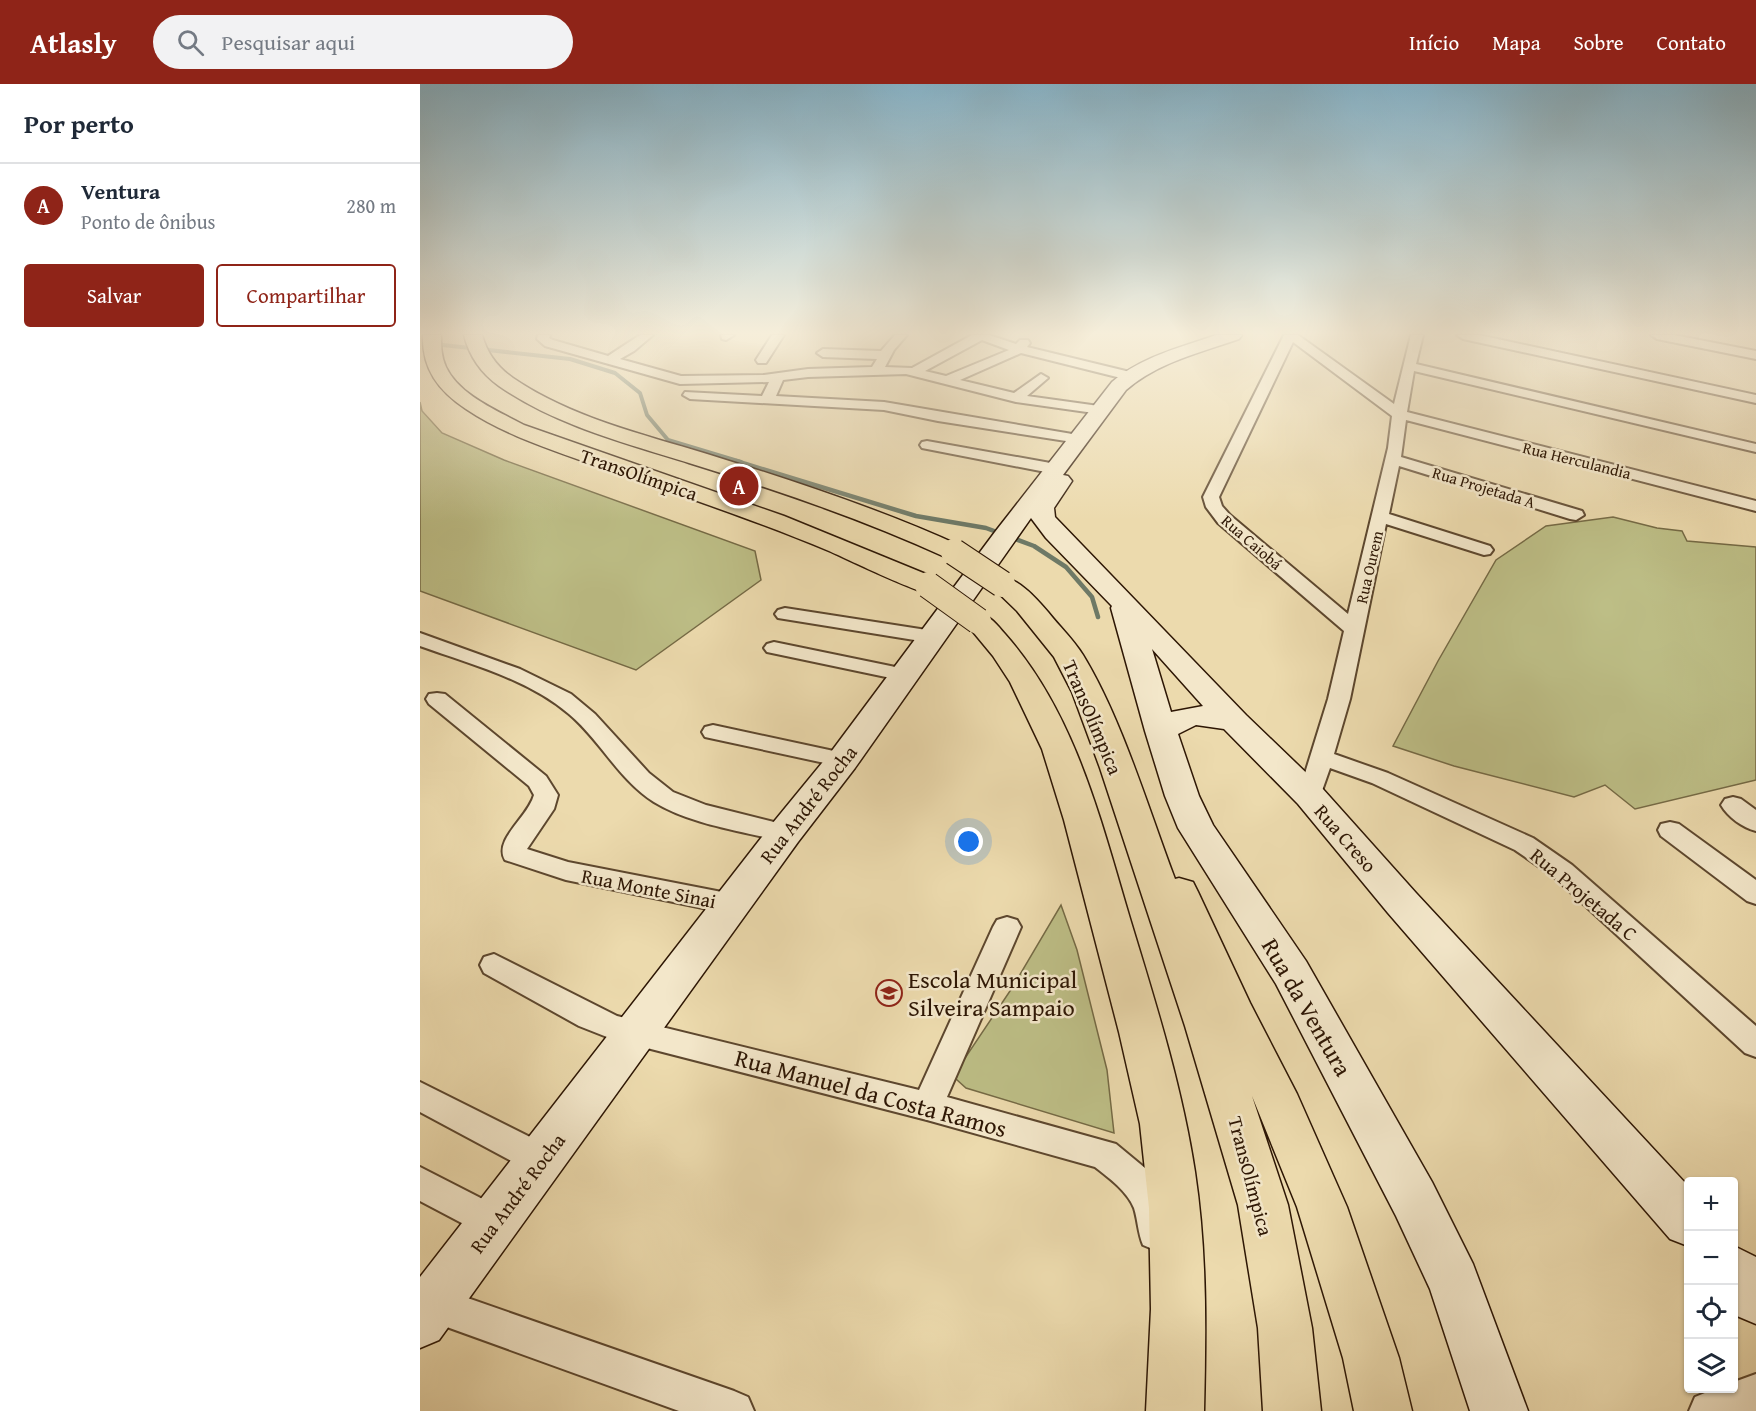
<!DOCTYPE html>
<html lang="pt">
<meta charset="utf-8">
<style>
:root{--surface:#fff;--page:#f2f2f3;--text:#1f2937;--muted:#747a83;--line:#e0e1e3;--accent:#8f2418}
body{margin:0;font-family:"Gentium Book Plus",serif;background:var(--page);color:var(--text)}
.controls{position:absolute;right:18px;bottom:18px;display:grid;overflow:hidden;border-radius:6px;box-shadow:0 2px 4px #0004}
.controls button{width:54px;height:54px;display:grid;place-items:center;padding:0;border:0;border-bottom:2px solid var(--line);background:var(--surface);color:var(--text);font:30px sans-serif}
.you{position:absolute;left:549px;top:758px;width:21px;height:21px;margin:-15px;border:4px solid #fff;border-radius:50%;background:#1a73e8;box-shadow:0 0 0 9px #1a73e833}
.badge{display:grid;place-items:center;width:39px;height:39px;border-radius:50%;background:var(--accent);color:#fff;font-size:20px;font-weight:700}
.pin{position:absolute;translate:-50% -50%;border:3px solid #fff;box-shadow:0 2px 6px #0006}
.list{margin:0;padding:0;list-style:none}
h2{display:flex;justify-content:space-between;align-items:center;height:78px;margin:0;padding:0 24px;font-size:26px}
h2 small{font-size:20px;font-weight:400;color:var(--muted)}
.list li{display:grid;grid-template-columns:39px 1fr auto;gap:18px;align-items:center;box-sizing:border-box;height:84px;padding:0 24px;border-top:2px solid var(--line)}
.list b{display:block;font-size:22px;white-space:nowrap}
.list p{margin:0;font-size:20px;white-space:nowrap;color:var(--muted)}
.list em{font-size:20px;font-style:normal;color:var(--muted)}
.actions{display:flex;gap:12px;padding:18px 24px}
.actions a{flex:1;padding:14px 0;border:2px solid var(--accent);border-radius:6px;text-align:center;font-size:21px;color:var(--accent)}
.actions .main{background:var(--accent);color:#fff}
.icon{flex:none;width:33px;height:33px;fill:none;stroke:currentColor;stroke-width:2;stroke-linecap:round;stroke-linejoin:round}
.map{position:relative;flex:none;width:1336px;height:1327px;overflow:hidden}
header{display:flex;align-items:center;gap:36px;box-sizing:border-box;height:84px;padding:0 30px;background:var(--accent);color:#fff}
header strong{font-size:28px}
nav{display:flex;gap:33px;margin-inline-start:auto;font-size:21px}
.search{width:420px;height:54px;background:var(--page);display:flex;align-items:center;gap:15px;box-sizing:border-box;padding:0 21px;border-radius:33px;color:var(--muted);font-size:22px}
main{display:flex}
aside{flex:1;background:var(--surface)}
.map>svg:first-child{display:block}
.green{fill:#bdbe86;stroke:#756a45;stroke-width:1.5}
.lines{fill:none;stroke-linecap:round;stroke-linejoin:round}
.stream-far1{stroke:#6e7966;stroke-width:4}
.stream{stroke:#6e7966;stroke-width:4.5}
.street-casing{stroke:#5d472e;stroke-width:4}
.secondary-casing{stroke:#2d1604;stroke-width:3}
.highway-casing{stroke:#2d1604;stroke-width:3}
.street{fill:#f3e7ca;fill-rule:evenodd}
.secondary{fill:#f3e7ca;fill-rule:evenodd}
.highway{fill:#ecdaad;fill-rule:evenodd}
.highway-bridge-casing{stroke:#2d1604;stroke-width:28;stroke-linecap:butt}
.highway-bridge{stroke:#ecdaad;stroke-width:26}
.labels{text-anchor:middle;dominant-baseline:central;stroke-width:5;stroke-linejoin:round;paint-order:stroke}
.far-street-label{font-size:16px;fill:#2d1604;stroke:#f3e7ca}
.street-label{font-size:20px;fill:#2d1604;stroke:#f3e7ca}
.near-poi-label{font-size:24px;fill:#2d1604;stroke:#f3e7ca;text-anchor:start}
.near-street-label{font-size:24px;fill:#2d1604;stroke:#f3e7ca}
</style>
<header>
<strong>Atlasly</strong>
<div class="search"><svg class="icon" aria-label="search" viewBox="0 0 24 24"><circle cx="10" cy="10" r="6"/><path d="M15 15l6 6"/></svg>Pesquisar aqui</div>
<nav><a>Início</a><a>Mapa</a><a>Sobre</a><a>Contato</a></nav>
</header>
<main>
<aside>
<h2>Por perto<small></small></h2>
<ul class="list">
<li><span class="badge">A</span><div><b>Ventura</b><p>Ponto de ônibus</p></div><em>280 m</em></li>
</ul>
<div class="actions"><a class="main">Salvar</a><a>Compartilhar</a></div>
</aside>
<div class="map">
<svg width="1336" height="1327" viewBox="0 0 1336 1327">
<rect width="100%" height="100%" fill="#ecdaad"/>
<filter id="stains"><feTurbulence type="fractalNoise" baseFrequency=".00333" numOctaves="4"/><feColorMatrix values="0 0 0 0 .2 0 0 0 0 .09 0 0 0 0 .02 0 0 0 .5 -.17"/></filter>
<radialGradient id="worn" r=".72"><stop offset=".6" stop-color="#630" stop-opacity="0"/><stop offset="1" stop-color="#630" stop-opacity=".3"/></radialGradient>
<!-- green -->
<path class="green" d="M0,318l2,9 20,22 62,27 251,91 6,29 -125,90 -216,-79z
M1193,433l44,11 25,3 5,10 69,6v233l-121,29 -30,-24 -31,12 -120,-31 -61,-20 45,-85 58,-101 50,-34z
M641,821l16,45 30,120 7,63 -148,-45 -10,-9 3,-12 53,-79z"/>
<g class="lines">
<!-- stream-far1 -->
<path class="stream-far1" d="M14,260l136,15 45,14 25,20 7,22 21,25 73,22"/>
<!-- stream -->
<path class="stream" d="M316,377l180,55 70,12 48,18 32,21 26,30 6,20"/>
<defs>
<path id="street" d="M118,251h12l-1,3 4,2 55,16 32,-21h13l-19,16 -14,8 61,17 83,-1 44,-6 64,-2 5,-8 -54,-2 -6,-4 6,-4 58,2 14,-16h12l-13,15 -9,17 27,1 60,-33h17l27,9 4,-4h8l2,3 -3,4 107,26 2,3 -7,4 -108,-27 -61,27 54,13 27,-19 7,4 -21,18 79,11 2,3 -7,4 -85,-12 -110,-28 -98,3 -25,3 -7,16 108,6 200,34 2,3 -7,4 -141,-22 -54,-11 -194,-11 -7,-4 2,-3 77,4 7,-14 -89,2 -135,-38 -8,-7zM562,256l27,10 -63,26 -21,-5z
M301,251h13l-8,5 -4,-1z
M352,251h12l-18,28h-8l-2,-3z
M864,251h14l96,69 17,-69h12l-7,29 340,80v8l-342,-81 -7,41 349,89v10l-350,-91 -5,37 181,54 2,4 -8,5 -6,-1 -171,-53 -10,48 101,32 3,4 -3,4 -6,1 -98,-31 -36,175 -16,55 54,19 145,65 39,27 184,161v31l-11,-4 -191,-176 -39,-27 -143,-67 -42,-15 -12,34 -8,2 -8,-2 -4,-6 30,-97 16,-68 -126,-108 -12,-16 -3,-10zM873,258l99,74 -4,32 -40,166 -118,-99 -8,-9 -3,-9z
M1037,251h22l277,60v8l-293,-64z
M1231,251h23l82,16v8l-99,-20z
M507,357l129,23 8,5 -8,5 -134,-26 -2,-3 2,-3z
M365,524l148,23 7,2 3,4 -3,4 -7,2 -155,-25 -3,-4 3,-4z
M0,549l100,36 51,25 24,20 54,59 24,19 33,13 88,22 3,6 -3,6 -9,3c-43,-11 -93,-17 -131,-40 -35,-22 -54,-62 -85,-88 -41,-35 -99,-50 -149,-68z
M354,558l131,27 7,2 3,4 -3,4 -7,2 -138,-29 -3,-4 3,-4z
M17,609l8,1 101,82 12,19 -4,14 -27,40 41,13 164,32 9,3 4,7 -4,7 -9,3 -166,-34 -61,-20c-12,-20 23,-43 29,-65l-5,-9 -100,-82 -3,-5 3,-5z
M293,641l130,28 8,2 3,5 -3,5 -8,2 -138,-30 -3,-5 3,-5z
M1313,713l8,2 15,11v21c-13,-3 -28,-14 -35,-26l4,-6z
M1250,738l9,2 77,56v24l-9,-3 -86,-65 -3,-6 3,-6z
M587,833l10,3 4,7 -74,170 169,47 29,24 13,17 13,34 1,14 -5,12 -12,5 -12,-5c-5,-12 -5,-24 -9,-37 -7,-17 -25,-30 -39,-41l-168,-47 -315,-81 -33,-13 -95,-53 -4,-8 4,-8 10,-3 123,62 302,74 74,-163 4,-7z
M0,998l134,67 4,11 -4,11 -12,4 -12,-4 -110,-59z
M0,1083l86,44 5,12 -5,12 -12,5 -74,-39z
M13,1202l301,105 14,6 6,14h-75l-246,-89 -13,-5v-26z
M1336,1290v37h-67l6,-14 22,-9h17v-6z"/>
<path id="secondary" d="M796,251h26l-3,4c-40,14 -80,23 -113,51l-63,85 5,1 4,5 -18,27 1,9 191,198 76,73 94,105 272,293v60l-18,-7 -282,-326 -90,-109 -74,-75 -28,-4 -18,9 21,62 14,29 93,136 126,221 41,82 55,147h-58l-40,-122 -34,-73 -120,-232 -98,-156 -13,-32 -20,-65 -34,-123 1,-2 -66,-68 -15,-20 -176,250 -57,74 -359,498 -19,8v-71l352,-453 59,-72 164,-220 117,-150c31,-26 67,-34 104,-47zM732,565l51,57 -32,6z
M1314,1162l22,11v67l-19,-8 -3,-4z"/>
<path id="highway" d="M3,251h18c0,11 0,21 5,32 13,28 52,44 78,58l260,91 154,63 3,6 -3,6c-3,0 -6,2 -9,2 -12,0 -84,-35 -100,-42 -76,-32 -153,-57 -230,-84 -45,-17 -93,-31 -133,-58 -28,-19 -44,-40 -43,-74z
M44,251h18c5,18 15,32 31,43 57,39 129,56 194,76 87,27 173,55 256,93l4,5 -4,5 -9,3 -9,-3c-83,-38 -169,-67 -256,-94 -64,-20 -134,-38 -190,-77 -17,-12 -30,-30 -35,-51z
M582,492c19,5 34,22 46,36 11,14 25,27 35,43 39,64 65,153 92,224l4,-1 14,4 5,10 52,111 47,91 50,113 52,151 13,53h-58l-11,-53 -46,-151 -45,-111 36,109 24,123 9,83h-58l-5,-83 -20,-123 -53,-179 -85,-258 -28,-76 -18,-35 -37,-46 -28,-27 3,-6z
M558,529c13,3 19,12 27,21 71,80 96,188 126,288 25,82 51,165 64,250 12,79 11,159 9,239h-58l5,-102 -2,-101 -9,-84 -21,-92 -55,-212 -22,-71 -32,-67 -17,-26 -29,-35 4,-6z"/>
</defs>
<!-- street casing -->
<use href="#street" class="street-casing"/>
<!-- secondary casing -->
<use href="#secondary" class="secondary-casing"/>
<!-- highway casing -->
<use href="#highway" class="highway-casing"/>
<!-- street -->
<use href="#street" class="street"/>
<!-- secondary -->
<use href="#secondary" class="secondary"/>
<!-- highway -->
<use href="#highway" class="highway"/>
<defs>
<path id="highway-bridge" d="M534,468l48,32
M508,501l50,36"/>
</defs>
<!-- highway-bridge casing -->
<use href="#highway-bridge" class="highway-bridge-casing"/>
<!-- highway-bridge -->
<use href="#highway-bridge" class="highway-bridge"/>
</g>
<!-- sky -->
<linearGradient id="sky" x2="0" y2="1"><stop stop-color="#88b7ce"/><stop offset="0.57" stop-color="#f6eeda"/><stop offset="1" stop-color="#f6eeda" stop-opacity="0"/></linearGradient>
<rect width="1336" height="437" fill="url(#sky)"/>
<!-- icons -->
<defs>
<symbol id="school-ring" viewBox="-11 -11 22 22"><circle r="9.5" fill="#f3e7ca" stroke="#8f2418" stroke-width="1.5"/><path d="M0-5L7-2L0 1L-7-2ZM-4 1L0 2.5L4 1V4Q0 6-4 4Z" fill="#8f2418"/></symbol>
</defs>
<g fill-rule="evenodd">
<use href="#school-ring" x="454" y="894" width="30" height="30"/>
</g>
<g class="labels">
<!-- far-street labels -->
<g class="far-street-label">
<text transform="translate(1157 376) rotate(14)">Rua Herculandia</text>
<text transform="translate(1064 403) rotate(17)">Rua Projetada A</text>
<text transform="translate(832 458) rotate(41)">Rua Caiobá</text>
<text transform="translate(949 483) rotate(-77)">Rua Ourem</text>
</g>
<!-- street labels -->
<g class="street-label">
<text transform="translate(219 390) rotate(19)">TransOlímpica</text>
<text transform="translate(673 633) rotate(67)">TransOlímpica</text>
<text transform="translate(388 720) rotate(-52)">Rua André Rocha</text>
<text transform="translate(926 754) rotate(49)">Rua Creso</text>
<text transform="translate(229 804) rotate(11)">Rua Monte Sinai</text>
<text transform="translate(1164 810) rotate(40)">Rua Projetada C</text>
<text transform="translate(831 1092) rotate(75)">TransOlímpica</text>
<text transform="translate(97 1109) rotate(-53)">Rua André Rocha</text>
</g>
<!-- near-poi labels -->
<g class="near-poi-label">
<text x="488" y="895">Escola Municipal<tspan x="488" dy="28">Silveira Sampaio</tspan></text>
</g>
<!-- near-street labels -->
<g class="near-street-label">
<text transform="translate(887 923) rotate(60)">Rua da Ventura</text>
<text transform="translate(451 1009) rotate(15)">Rua Manuel da Costa Ramos</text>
</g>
</g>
<rect width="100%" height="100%" filter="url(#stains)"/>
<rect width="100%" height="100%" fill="url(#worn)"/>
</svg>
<div class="controls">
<button>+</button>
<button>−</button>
<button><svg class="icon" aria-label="locate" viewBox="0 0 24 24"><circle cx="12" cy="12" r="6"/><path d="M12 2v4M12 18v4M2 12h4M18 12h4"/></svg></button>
<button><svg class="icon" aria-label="layers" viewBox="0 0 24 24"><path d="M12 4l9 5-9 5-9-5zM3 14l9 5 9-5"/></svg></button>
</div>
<div class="you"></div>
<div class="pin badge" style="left:319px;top:402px">A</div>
</div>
</main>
